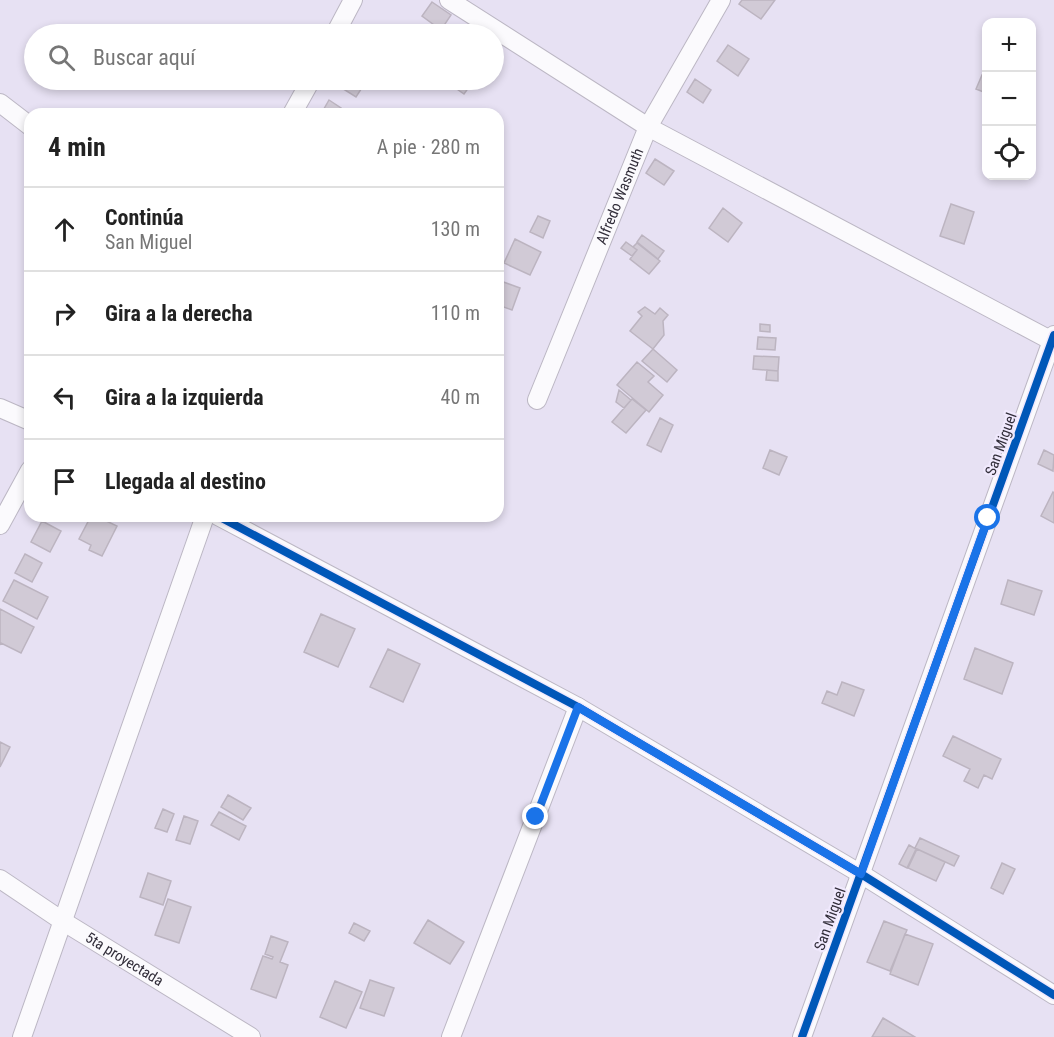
<!DOCTYPE html>
<html lang="es">
<meta charset="utf-8">
<style>
:root{--surface:#fff;--page:#f6f6f6;--text:#222;--muted:#767676;--line:#e0e0e0}
body{margin:0;font-family:"Roboto Condensed",sans-serif;background:var(--page);color:var(--text)}
.controls{position:absolute;right:18px;top:18px;display:grid;overflow:hidden;border-radius:12px;box-shadow:0 3px 9px #0003}
.controls button{width:54px;height:54px;display:grid;place-items:center;padding:0;border:0;border-bottom:2px solid var(--line);background:var(--surface);color:var(--text);font:30px sans-serif}
.stop{position:absolute;width:18px;height:18px;margin:-14px;border:4px solid #1a73e8;border-radius:50%;background:#fff}
.stop.end{background:#1a73e8;border-color:#fff;box-shadow:0 2px 6px #0008}
.list{margin:0;padding:0;list-style:none}
h2{display:flex;justify-content:space-between;align-items:center;height:78px;margin:0;padding:0 24px;font-size:26px}
h2 small{font-size:20px;font-weight:400;color:var(--muted)}
.list li{display:grid;grid-template-columns:39px 1fr auto;gap:18px;align-items:center;box-sizing:border-box;height:84px;padding:0 24px;border-top:2px solid var(--line)}
.list b{display:block;font-size:22px;white-space:nowrap}
.list p{margin:0;font-size:20px;white-space:nowrap;color:var(--muted)}
.list em{font-size:20px;font-style:normal;color:var(--muted)}
.icon{flex:none;width:33px;height:33px;fill:none;stroke:currentColor;stroke-width:2;stroke-linecap:round;stroke-linejoin:round}
.map{position:relative;flex:none;width:1054px;height:1037px;overflow:hidden}
.search{position:absolute;background:var(--surface);box-shadow:0 3px 9px #0003;left:24px;top:24px;width:480px;height:66px;display:flex;align-items:center;gap:15px;box-sizing:border-box;padding:0 21px;border-radius:33px;color:var(--muted);font-size:22px}
.panel{position:absolute;background:var(--surface);box-shadow:0 3px 9px #0003;left:24px;top:108px;width:480px;height:414px;border-radius:18px}
.map>svg:first-child{display:block}
.building{fill:#d1cad6;stroke:#bcb4c0;stroke-width:1.5}
.lines{fill:none;stroke-linecap:round;stroke-linejoin:round}
.street-casing{stroke:#bcb7c4;stroke-width:20}
.street{stroke:#fbfafd;stroke-width:18}
.cycleway-casing{stroke:#f0e9fd;stroke-width:11}
.cycleway{stroke:#0057b8;stroke-width:8}
.route{stroke:#1a73e8;stroke-width:8}
.labels{text-anchor:middle;dominant-baseline:central;stroke-width:4.5;stroke-linejoin:round;paint-order:stroke}
.street-label{font-size:15px;fill:#322e3a;stroke:#f0e9fd}
</style>
<div class="map">
<svg width="1054" height="1037" viewBox="0 0 1054 1037">
<rect width="100%" height="100%" fill="#e7e1f3"/>
<!-- building -->
<path class="building" d="M742,0h33l-14,19 -22,-15z
M432,2l19,13 -10,15 -19,-14z
M728,45l21,14 -11,17 -21,-15z
M982,75l4,2v16l-10,-4z
M695,79l16,11 -8,13 -16,-11z
M329,80h38l-11,17z
M444,80h30l-10,14z
M329,100l12,8 -4,6h-16z
M655,159l19,12 -10,14 -18,-12z
M951,204l23,8 -10,32 -24,-8z
M723,208l19,15 -14,19 -19,-14z
M538,216l12,5 -7,17 -13,-6z
M642,235l22,16 -6,8 -21,-17z
M515,239l26,13 -11,23 -26,-12z
M626,242l11,8 -5,6 -11,-8z
M637,243l23,18 -11,13 -19,-15 7,-9 -4,-3z
M498,280l22,8 -8,22 -14,-5z
M645,307l10,7 5,-6 8,7 -5,6 1,14 -11,14 -23,-18 12,-15 -4,-4z
M760,324l10,1v7l-10,-1z
M758,337l18,1 -1,12 -18,-1z
M653,349l24,21 -10,12 -25,-21z
M754,356l25,1 -1,14 -25,-2z
M637,362l17,14 -6,6 15,13 -14,17 -32,-27z
M767,370l11,1v10l-12,-1z
M619,390l12,10 -7,8 -8,-6z
M632,399l14,11 -20,23 -14,-11z
M660,418l13,7 -12,27 -14,-7z
M770,450l17,7 -8,18 -16,-7z
M1044,450l10,5 -1,16 -15,-7z
M1053,492l1,1v30l-13,-7z
M91,516h5l21,10 -15,30 -13,-6 2,-5 -12,-6z
M42,521l19,10 -11,21 -19,-10z
M25,554l17,9 -10,19 -17,-9z
M14,580l34,17 -11,22 -34,-18z
M1008,580l34,11 -8,24 -33,-11z
M0,609l34,18 -13,26 -20,-10 -1,2z
M321,614l34,15 -17,38 -34,-15z
M975,648l38,15 -11,31 -38,-15z
M388,649l32,15 -17,38 -33,-15z
M842,682l22,8 -10,26 -32,-13 5,-12 10,4z
M953,736l48,23 -9,20 -8,-4 -6,13 -14,-7 6,-12 -27,-13z
M0,742l10,5 -10,20z
M228,795l23,13 -8,12 -22,-13z
M163,809l11,5 -7,18 -12,-4z
M219,812l27,14 -7,14 -28,-15z
M184,816l14,5 -8,23 -14,-4z
M920,838l39,18 -5,10 -39,-18z
M909,845l7,4 -9,19 -8,-4z
M917,849l28,13 -9,19 -28,-13z
M1002,863l13,6 -12,25 -12,-6z
M148,873l23,8 -8,24 -23,-8z
M168,899l23,8 -12,36 -24,-8z
M428,920l36,22 -14,22 -36,-21z
M884,921l23,9 -17,41 -23,-9z
M354,923l16,8 -6,10 -15,-8z
M905,934l28,10 -15,41 -28,-11z
M271,936l17,6 -8,20 8,3 -12,33 -25,-9 12,-33 9,3 1,-2 -8,-3z
M370,980l24,8 -10,28 -24,-8z
M335,981l27,11 -16,36 -26,-11z
M883,1018l32,19h-43z"/>
<g class="lines">
<defs>
<g id="street">
<path d="M449,0l199,127 404,214"/>
<path d="M335,34l18,-34"/>
<path d="M0,103l30,23"/>
<path d="M292,114l19,-34"/>
<path id="s1" d="M537,400l111,-273 73,-127"/>
<path d="M0,408l30,13"/>
<path d="M218,516l360,191 283,167 193,121"/>
<path d="M0,525l30,-55"/>
<path id="s2" d="M0,879l64,43 187,115"/>
<path d="M22,1037l183,-521"/>
<path d="M451,1037l127,-330"/>
<path d="M802,1037l252,-702"/>
</g>
</defs>
<!-- street casing -->
<use href="#street" class="street-casing"/>
<!-- street -->
<use href="#street" class="street"/>
<defs>
<path id="cycleway" d="M218,516l360,191 283,167 193,121
M802,1037l252,-702"/>
</defs>
<!-- cycleway casing -->
<use href="#cycleway" class="cycleway-casing"/>
<!-- cycleway -->
<use href="#cycleway" class="cycleway"/>
</g>
<g class="lines">
<!-- route -->
<path class="route" d="M536,817l42,-110 283,167 127,-356"/>
</g>
<g class="labels">
<!-- street labels -->
<g class="street-label">
<text stroke="none"><textPath href="#s1" startOffset="220">Alfredo Wasmuth</textPath></text>
<text transform="translate(1001 444) rotate(-70)">San Miguel</text>
<text transform="translate(830 919) rotate(-70)">San Miguel</text>
<text stroke="none"><textPath href="#s2" startOffset="148">5ta proyectada</textPath></text>
</g>
</g>
</svg>
<div class="controls">
<button>+</button>
<button>−</button>
<button><svg class="icon" aria-label="locate" viewBox="0 0 24 24"><circle cx="12" cy="12" r="6"/><path d="M12 2v4M12 18v4M2 12h4M18 12h4"/></svg></button>
</div>
<div class="stop" style="left:988px;top:518px"></div>
<div class="stop end" style="left:536px;top:817px"></div>
<div class="search"><svg class="icon" aria-label="search" viewBox="0 0 24 24"><circle cx="10" cy="10" r="6"/><path d="M15 15l6 6"/></svg>Buscar aquí</div>
<section class="panel">
<h2>4 min<small>A pie · 280 m</small></h2>
<ul class="list">
<li><svg class="icon" aria-label="ahead" viewBox="0 0 24 24"><path d="M12 20V5M6 11l6-6 6 6"/></svg><div><b>Continúa</b><p>San Miguel</p></div><em>130 m</em></li>
<li><svg class="icon" aria-label="right" viewBox="0 0 24 24"><path d="M7 20v-9h11M14 6l5 5-5 5"/></svg><div><b>Gira a la derecha</b></div><em>110 m</em></li>
<li><svg class="icon" aria-label="left" viewBox="0 0 24 24"><path d="M17 20v-9H6M10 6l-5 5 5 5"/></svg><div><b>Gira a la izquierda</b></div><em>40 m</em></li>
<li><svg class="icon" aria-label="arrive" viewBox="0 0 24 24"><path d="M6 21V4h12l-3 4 3 4H6"/></svg><div><b>Llegada al destino</b></div></li>
</ul>
</section>
</div>
